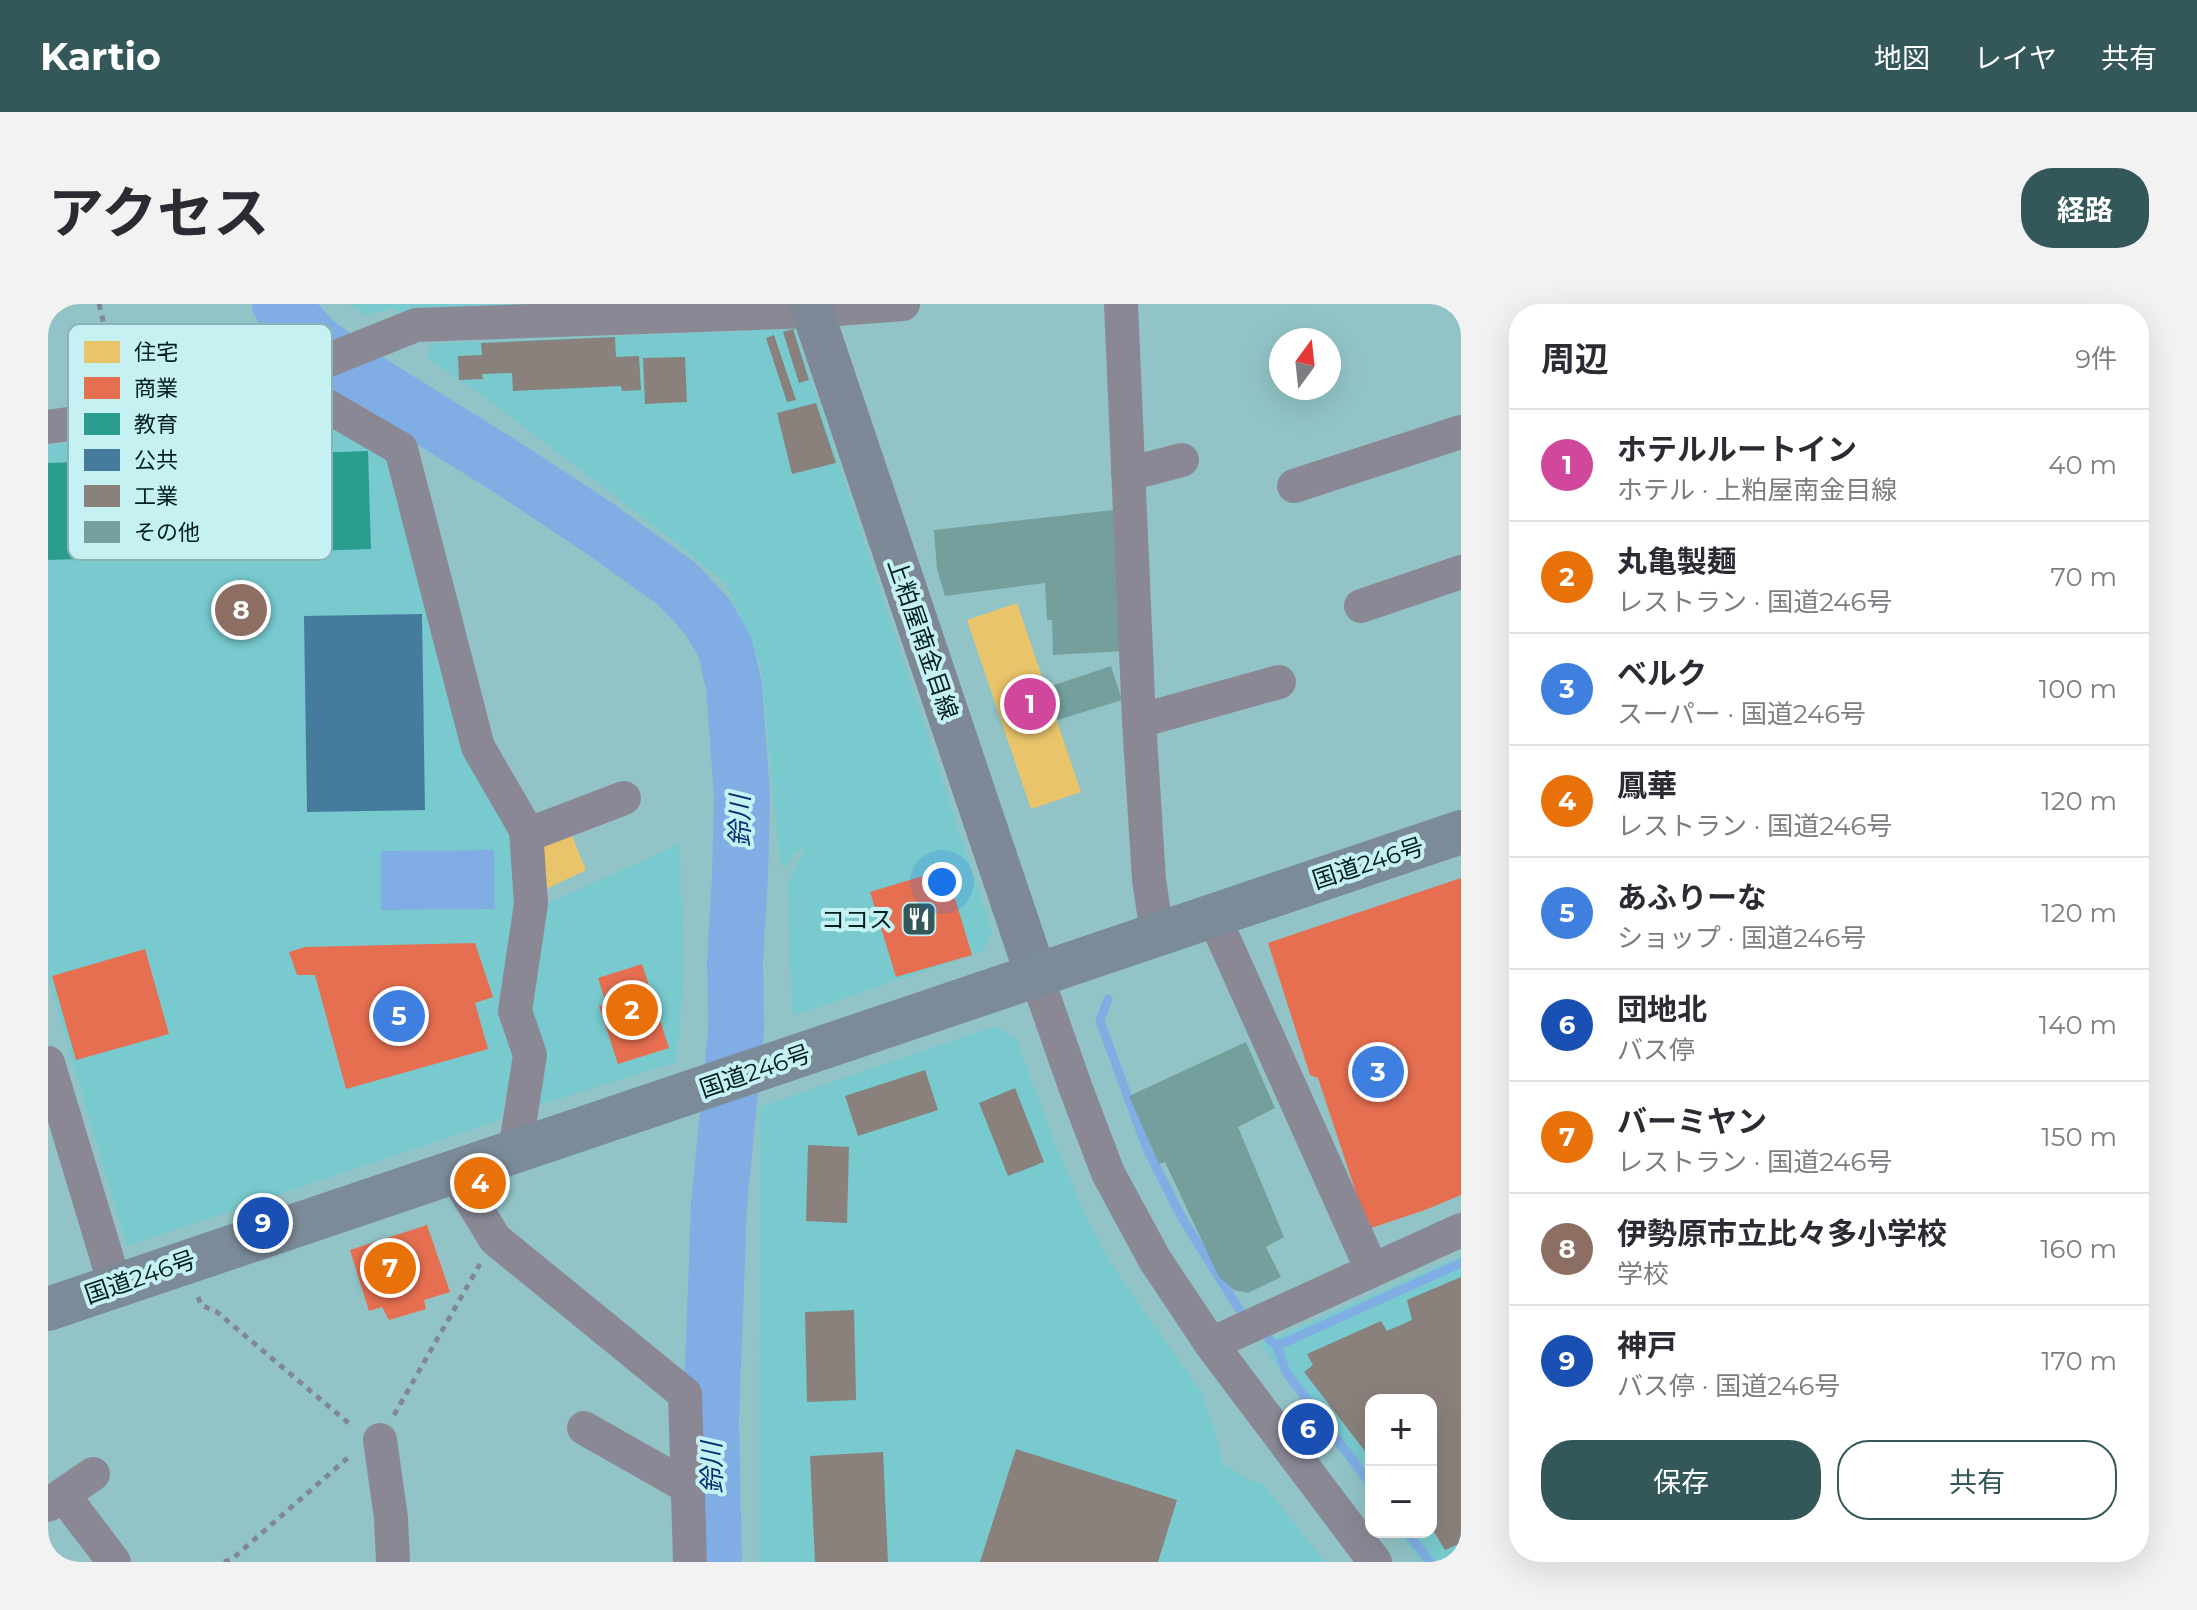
<!DOCTYPE html>
<html lang="ja">
<meta charset="utf-8">
<style>
:root{--surface:#fff;--page:#f2f2f3;--text:#2b2b33;--muted:#7c7c81;--line:#e1e1e2;--accent:#34585a}
body{margin:0;font-family:Montserrat,"Noto Sans JP",sans-serif;background:var(--page);color:var(--text)}
.controls{position:absolute;right:24px;bottom:24px;display:grid;overflow:hidden;border-radius:16px;box-shadow:0 8px 32px #0002}
.controls button{width:72px;height:72px;display:grid;place-items:center;padding:0;border:0;border-bottom:2px solid var(--line);background:var(--surface);color:var(--text);font:40px sans-serif}
.compass{position:absolute;left:1221px;top:24px;width:72px;height:72px;border-radius:50%;background:var(--surface);box-shadow:0 8px 32px #0002;rotate:15deg}
.you{position:absolute;left:894px;top:578px;width:28px;height:28px;margin:-20px;border:6px solid #fff;border-radius:50%;background:#1a73e8;box-shadow:0 0 0 12px #1a73e833}
.badge{display:grid;place-items:center;width:52px;height:52px;border-radius:50%;background:var(--accent);color:#fff;font-size:26px;font-weight:700}
.pin{position:absolute;translate:-50% -50%;border:4px solid #fff;box-shadow:0 2px 8px #0006}
.list{margin:0;padding:0;list-style:none}
h2{display:flex;justify-content:space-between;align-items:center;height:104px;margin:0;padding:0 32px;font-size:34px}
h2 small{font-size:26px;font-weight:400;color:var(--muted)}
.list li{display:grid;grid-template-columns:52px 1fr auto;gap:24px;align-items:center;box-sizing:border-box;height:112px;padding:0 32px;border-top:2px solid var(--line)}
.list b{display:block;font-size:30px;white-space:nowrap}
.list p{margin:0;font-size:26px;white-space:nowrap;color:var(--muted)}
.list em{font-size:26px;font-style:normal;color:var(--muted)}
.actions{display:flex;gap:16px;padding:24px 32px}
.actions a{flex:1;padding:18px 0;border:2px solid var(--accent);border-radius:32px;text-align:center;font-size:28px;color:var(--accent)}
.actions .main{background:var(--accent);color:#fff}
.map{position:relative;flex:none;width:1413px;height:1258px;overflow:hidden;border-radius:32px}
header{display:flex;align-items:center;gap:48px;box-sizing:border-box;height:112px;padding:0 40px;background:var(--accent);color:#fff}
header strong{font-size:38px}
nav{display:flex;gap:44px;margin-inline-start:auto;font-size:28px}
.intro{display:flex;align-items:center;justify-content:space-between;box-sizing:border-box;height:192px;padding:0 48px}
h1{margin:0;font-size:56px}
.button{padding:20px 36px;border-radius:32px;background:var(--accent);color:#fff;font-size:28px;font-weight:700}
main{display:flex;gap:48px;padding:0 48px}
aside{flex:1;background:var(--surface);border-radius:32px;box-shadow:0 8px 32px #0002}
.map>svg:first-child{display:block}
.built{fill:#78cace}
.water{fill:#80aee4}
.homes{fill:#e9c46a}
.shops{fill:#e76f51}
.schools{fill:#2a9d8f}
.public{fill:#457b9d}
.industry{fill:#8a817c}
.lines{fill:none;stroke-linecap:round;stroke-linejoin:round}
.stream{stroke:#80aee4;stroke-width:9}
.river{stroke:#80aee4;stroke-width:56}
.building{fill:#749f9d}
.path{stroke:#808891;stroke-width:5;stroke-dasharray:6 6;stroke-linecap:butt}
.minor{stroke:#8b8896;stroke-width:34}
.major{stroke:#7f8896;stroke-width:42}
.highway{stroke:#7c8b98;stroke-width:44}
.labels{text-anchor:middle;dominant-baseline:central;stroke-width:8;stroke-linejoin:round;paint-order:stroke}
.street-label{font-size:24px;fill:#011e20;stroke:#c6f1f3}
.poi-label{font-size:24px;fill:#011e20;stroke:#c6f1f3;text-anchor:end}
.water-label{font-size:26px;font-style:italic;fill:#062f70;stroke:#c6f1f3}
.key{fill:#c6f1f3;stroke:#8bb2b4;stroke-width:2}
.key-label{font-size:22px;fill:#011e20}
</style>
<header>
<strong>Kartio</strong>
<nav><a>地図</a><a>レイヤ</a><a>共有</a></nav>
</header>
<div class="intro"><h1>アクセス</h1><a class="button">経路</a></div>
<main>
<div class="map">
<svg width="1413" height="1258" viewBox="0 0 1413 1258">
<rect width="100%" height="100%" fill="#92c4c7"/>
<!-- built -->
<path class="built" d="M300,0h209l-146,6 -14,3 -2,-5 -31,7z
M747,25l197,603 -8,19 -192,65 -4,-134 17,-33 -9,3 -10,16 -6,-4 -19,-199 -35,-81 -47,-39 -200,-152 -51,-34 3,-15 11,-1z
M245,96l91,51 138,401 -7,206 -15,62 -373,126 -79,-269v-532l137,-18z
M632,540l3,123 -3,63 -4,32 -137,43 -10,-96 13,-103z
M947,722l22,14 32,88 36,87 29,53 87,124 14,38 7,32 22,16 19,6 62,78h-566l1,-455z
M1413,952v306h-40l-22,-30h32v-132h-60v94l-110,-150z"/>
<!-- water -->
<path class="water" d="M446,546l1,59 -114,1v-59z"/>
<!-- homes -->
<path class="homes" d="M969,299l64,189 -50,17 -64,-189z
M524,532l14,34 -40,19 -6,-43z"/>
<!-- shops -->
<path class="shops" d="M898,565l26,86 -76,22 -26,-85z
M1413,574v317l-36,15 -57,19 -50,-151 -8,-3 -42,-132z
M427,639l18,54 -18,6 13,46 -142,40 -31,-114h-18l-8,-23 16,-5z
M97,645l24,85 -93,26 -24,-84z
M594,660l27,84 -51,16 -19,-58 7,-3 -8,-25z
M379,921l23,67 -26,8 2,9 -37,11 -7,-13 -13,4 -19,-61z"/>
<!-- schools -->
<path class="schools" d="M320,147l3,98 -323,11v-97l89,-3 3,14 56,-1 -1,23 36,-1 -3,-39z"/>
<!-- public -->
<path class="public" d="M374,310l3,196 -118,2 -3,-196z"/>
<!-- industry -->
<path class="industry" d="M745,25l16,51 -10,3 -16,-51z
M726,31l22,65 -9,2 -21,-64z
M567,33l1,20 23,-1 2,34 -19,1 -1,-5 -108,5 -1,-18 -30,1 1,5 -24,1 -1,-24 24,-1 -1,-12z
M637,53l2,45 -42,2 -2,-46z
M768,99l20,60 -44,11 -15,-61z
M877,766l13,40 -80,26 -13,-40z
M967,784l29,74 -36,14 -29,-73z
M760,841l41,2 -2,76 -41,-2z
M1413,973v266l-16,7 -14,-23v-127h-60v59l-67,-87 9,-7 -6,-11 74,-33 6,10 25,-11 -5,-20z
M806,1006l2,90 -49,2 -2,-90z
M968,1145l161,51 -19,62h-178z
M835,1148l5,110h-73l-5,-106z"/>
<g class="lines">
<!-- stream -->
<path class="stream" d="M1060,695l-8,22 47,128 35,69 60,96
M1221,1035l8,7 9,26 85,112
M1229,1042l184,-83
M1359,1228l23,30"/>
<!-- river -->
<path class="river" d="M232,0l35,38 50,37 143,89 91,60 78,56 30,32 18,31 9,39 8,109 -2,82 -5,84 1,70 -17,174 -8,216 3,141"/>
</g>
<!-- building -->
<path class="building" d="M1065,206l10,141 -70,4 -1,-35h-5l-2,-37 -100,13 -8,-27 -3,-39z
M1063,362l11,34 -64,20 -10,-33z
M1198,738l29,66 -37,19 46,110 -18,10 15,30 -33,16 -14,-3 -15,-13 -54,-115 -6,2 -30,-68z"/>
<g class="lines">
<!-- path -->
<path class="path" d="M51,0l20,83
M150,993l3,8 16,7 135,114
M346,1111l86,-151
M176,1258l8,-3 119,-104"/>
<!-- minor -->
<path class="minor" d="M1073,0l18,417 10,159 8,53
M236,74l19,14 98,57 77,298 48,83 5,74 -16,107 15,44 -15,96
M0,123l137,-20 99,-29 132,-53 396,-14 91,-7
M1080,170l54,-14
M1246,182l167,-54
M1313,302l100,-34
M1091,417l140,-39
M479,531l97,-37
M1165,611l159,355
M988,671l40,114 32,84 47,87 56,84 164,218
M0,759l67,222
M406,868l41,67 190,155 5,168
M1163,1040l250,-114
M536,1124l104,59
M332,1136l11,78 2,44
M16,1192l50,66
M0,1201l45,-31"/>
<!-- major -->
<path class="major" d="M762,0l226,671"/>
<!-- highway -->
<path class="highway" d="M0,1005l1413,-477"/>
</g>
<!-- icons -->
<defs>
<symbol id="restaurant-square" viewBox="-11 -11 22 22"><rect x="-9" y="-9" width="18" height="18" rx="4" fill="#34585a" stroke="#c6f1f3"/><path d="M-5-6h1v4h1v-4h1v4h1v-4h1v5L-1.5 .5V6h-2V.5L-5-1ZM5-6V6H3V1.5H1.5Q1.5-4 5-6Z" fill="#fff"/></symbol>
</defs>
<g fill-rule="evenodd">
<use href="#restaurant-square" x="851" y="595" width="40" height="40"/>
</g>
<g class="labels">
<!-- street labels -->
<g class="street-label">
<text transform="translate(875 335) rotate(71)">上粕屋南金目線</text>
<text transform="translate(1320 559) rotate(-18)">国道246号</text>
<text transform="translate(707 767) rotate(-19)">国道246号</text>
<text transform="translate(92 973) rotate(-19)">国道246号</text>
</g>
<!-- poi labels -->
<g class="poi-label">
<text x="845" y="615">ココス</text>
</g>
<!-- water labels -->
<g class="water-label">
<text transform="translate(692 517) rotate(-90)">鈴川</text>
<text transform="translate(664 1164) rotate(-91)">鈴川</text>
</g>
</g>
<!-- legend -->
<rect x="20" y="20" width="264" height="236" rx="12" class="key"/>
<rect x="36" y="37" width="36" height="22" fill="#e9c46a"/>
<rect x="36" y="73" width="36" height="22" fill="#e76f51"/>
<rect x="36" y="109" width="36" height="22" fill="#2a9d8f"/>
<rect x="36" y="145" width="36" height="22" fill="#457b9d"/>
<rect x="36" y="181" width="36" height="22" fill="#8a817c"/>
<rect x="36" y="217" width="36" height="22" fill="#749f9d"/>
<g class="key-label">
<text x="86" y="56">住宅</text>
<text x="86" y="92">商業</text>
<text x="86" y="128">教育</text>
<text x="86" y="164">公共</text>
<text x="86" y="200">工業</text>
<text x="86" y="236">その他</text>
</g>
</svg>
<div class="controls">
<button>+</button>
<button>−</button>
</div>
<svg class="compass" viewBox="-18 -18 36 36"><path d="M0-13l5 13h-10z" fill="#e53935"/><path d="M0 13l5-13h-10z" fill="#7c7c81"/></svg>
<div class="you"></div>
<div class="pin badge" style="left:982px;top:400px;background:#d1479c">1</div>
<div class="pin badge" style="left:584px;top:706px;background:#e8710a">2</div>
<div class="pin badge" style="left:1330px;top:768px;background:#3f7fe0">3</div>
<div class="pin badge" style="left:432px;top:879px;background:#e8710a">4</div>
<div class="pin badge" style="left:351px;top:712px;background:#3f7fe0">5</div>
<div class="pin badge" style="left:1260px;top:1125px;background:#1a4fb4">6</div>
<div class="pin badge" style="left:342px;top:964px;background:#e8710a">7</div>
<div class="pin badge" style="left:193px;top:306px;background:#8d6e63">8</div>
<div class="pin badge" style="left:215px;top:919px;background:#1a4fb4">9</div>
</div>
<aside>
<h2>周辺<small>9件</small></h2>
<ul class="list">
<li><span class="badge" style="background:#d1479c">1</span><div><b>ホテルルートイン</b><p>ホテル · 上粕屋南金目線</p></div><em>40 m</em></li>
<li><span class="badge" style="background:#e8710a">2</span><div><b>丸亀製麺</b><p>レストラン · 国道246号</p></div><em>70 m</em></li>
<li><span class="badge" style="background:#3f7fe0">3</span><div><b>ベルク</b><p>スーパー · 国道246号</p></div><em>100 m</em></li>
<li><span class="badge" style="background:#e8710a">4</span><div><b>鳳華</b><p>レストラン · 国道246号</p></div><em>120 m</em></li>
<li><span class="badge" style="background:#3f7fe0">5</span><div><b>あふりーな</b><p>ショップ · 国道246号</p></div><em>120 m</em></li>
<li><span class="badge" style="background:#1a4fb4">6</span><div><b>団地北</b><p>バス停</p></div><em>140 m</em></li>
<li><span class="badge" style="background:#e8710a">7</span><div><b>バーミヤン</b><p>レストラン · 国道246号</p></div><em>150 m</em></li>
<li><span class="badge" style="background:#8d6e63">8</span><div><b>伊勢原市立比々多小学校</b><p>学校</p></div><em>160 m</em></li>
<li><span class="badge" style="background:#1a4fb4">9</span><div><b>神戸</b><p>バス停 · 国道246号</p></div><em>170 m</em></li>
</ul>
<div class="actions"><a class="main">保存</a><a>共有</a></div>
</aside>
</main>
